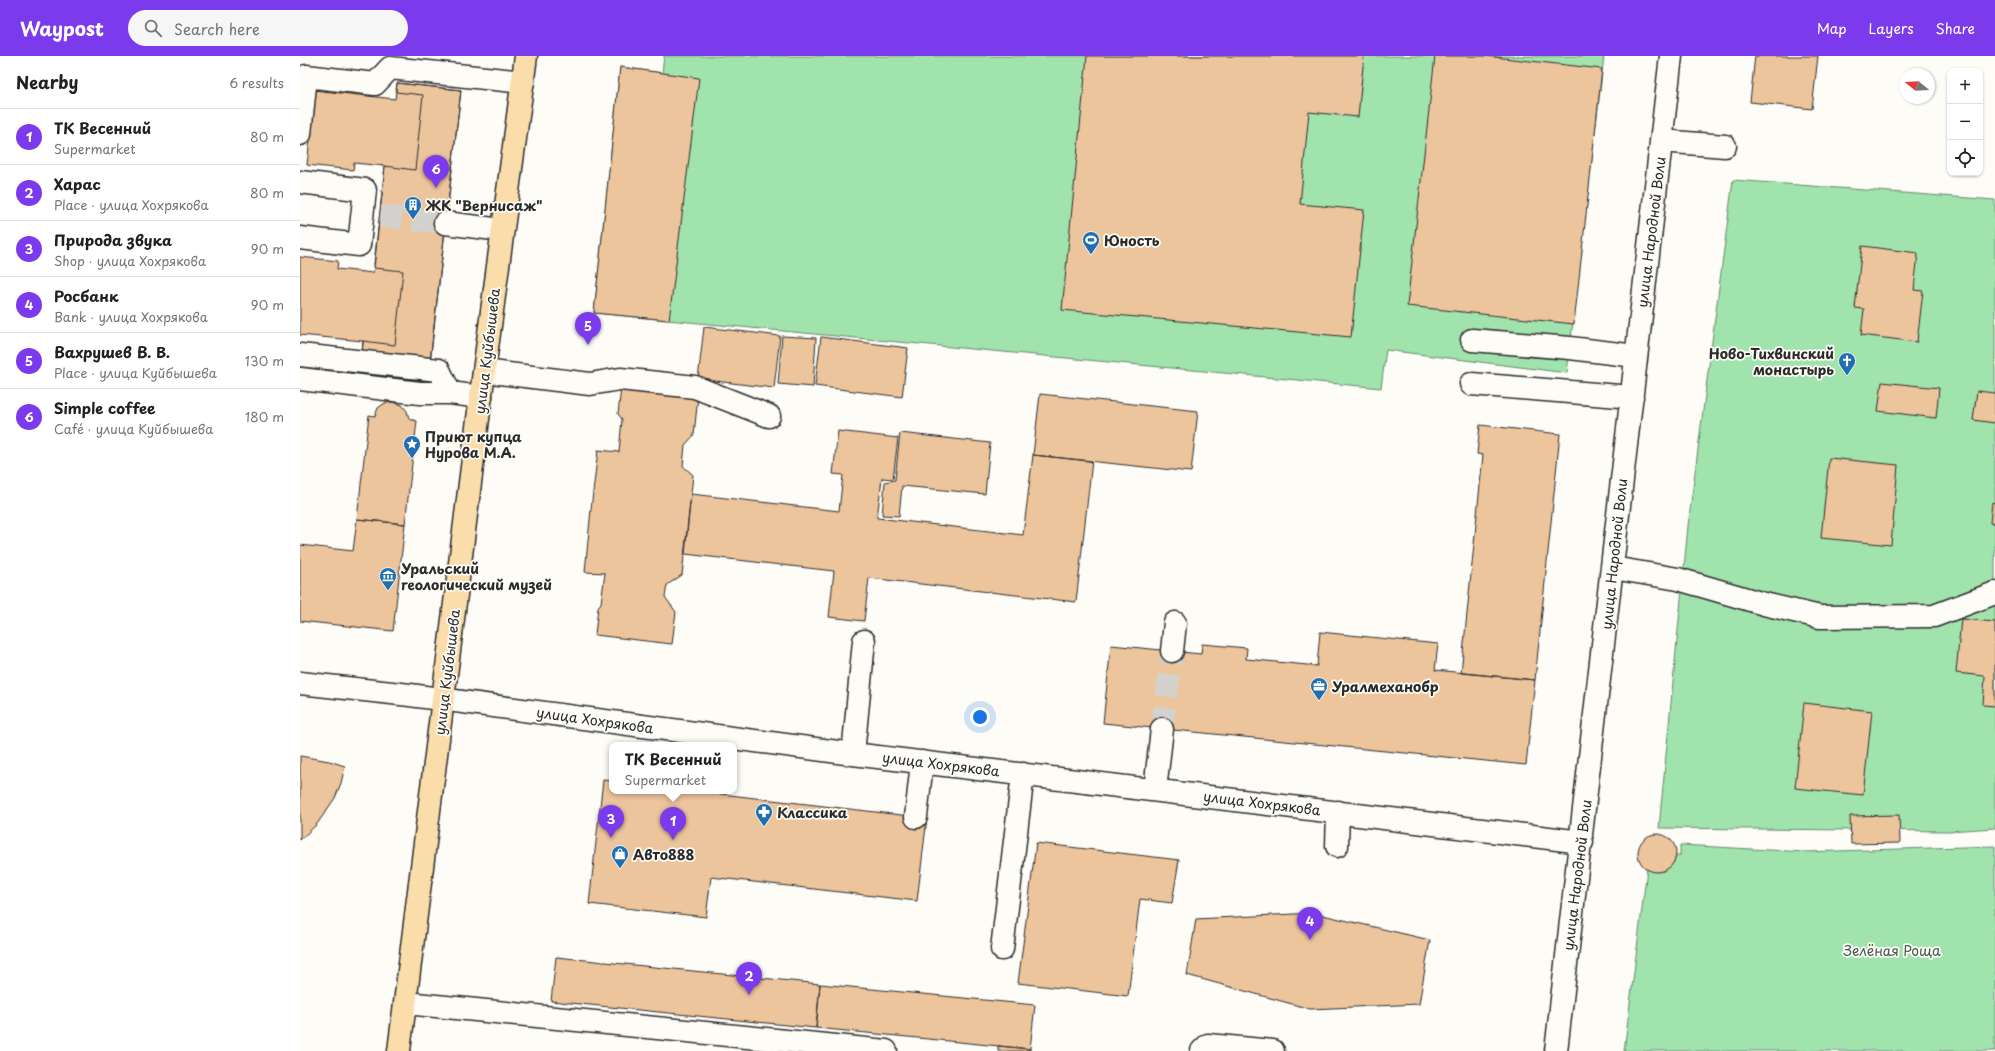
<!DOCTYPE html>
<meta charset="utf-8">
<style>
:root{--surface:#fff;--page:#f6f6f6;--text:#202124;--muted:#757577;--line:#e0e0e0;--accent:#7c3aed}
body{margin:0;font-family:"Playpen Sans",sans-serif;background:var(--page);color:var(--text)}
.controls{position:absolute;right:12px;top:12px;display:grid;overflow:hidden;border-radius:8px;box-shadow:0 1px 3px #0004}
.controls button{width:36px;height:36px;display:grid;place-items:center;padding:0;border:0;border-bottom:1px solid var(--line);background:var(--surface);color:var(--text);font:20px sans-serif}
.compass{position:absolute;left:1599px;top:12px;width:36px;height:36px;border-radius:50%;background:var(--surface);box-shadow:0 1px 3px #0004;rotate:288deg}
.you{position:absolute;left:680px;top:661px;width:14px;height:14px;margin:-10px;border:3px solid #fff;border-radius:50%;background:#1a73e8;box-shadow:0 0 0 6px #1a73e833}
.badge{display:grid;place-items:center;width:26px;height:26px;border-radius:50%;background:var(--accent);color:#fff;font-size:13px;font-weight:700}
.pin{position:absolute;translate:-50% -33px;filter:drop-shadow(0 1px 2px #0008)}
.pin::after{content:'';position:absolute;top:21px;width:14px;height:12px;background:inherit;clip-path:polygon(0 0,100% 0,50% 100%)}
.popup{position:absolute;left:309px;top:686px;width:128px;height:52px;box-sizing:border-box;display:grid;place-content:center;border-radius:8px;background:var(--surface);filter:drop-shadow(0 1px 3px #0005);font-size:13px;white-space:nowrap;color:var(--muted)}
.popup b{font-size:15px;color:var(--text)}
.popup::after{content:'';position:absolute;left:50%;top:100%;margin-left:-8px;border:8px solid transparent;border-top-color:var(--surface)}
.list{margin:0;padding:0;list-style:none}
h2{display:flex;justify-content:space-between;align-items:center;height:52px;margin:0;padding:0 16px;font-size:17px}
h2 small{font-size:13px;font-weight:400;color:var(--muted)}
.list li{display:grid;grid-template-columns:26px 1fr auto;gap:12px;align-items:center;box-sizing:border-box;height:56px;padding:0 16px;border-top:1px solid var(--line)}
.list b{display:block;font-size:15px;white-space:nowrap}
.list p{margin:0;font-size:13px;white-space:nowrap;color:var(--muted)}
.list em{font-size:13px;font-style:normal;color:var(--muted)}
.icon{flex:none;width:22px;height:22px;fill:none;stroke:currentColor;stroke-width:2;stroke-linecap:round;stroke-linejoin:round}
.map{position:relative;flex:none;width:1695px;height:995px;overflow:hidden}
header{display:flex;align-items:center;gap:24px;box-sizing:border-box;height:56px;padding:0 20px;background:var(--accent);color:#fff}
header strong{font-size:19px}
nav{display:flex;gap:22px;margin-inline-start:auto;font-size:14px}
.search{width:280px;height:36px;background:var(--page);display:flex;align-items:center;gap:10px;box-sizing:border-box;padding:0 14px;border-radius:22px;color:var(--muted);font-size:15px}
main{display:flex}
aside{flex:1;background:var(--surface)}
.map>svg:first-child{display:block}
.green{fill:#a0e3ad;stroke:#66876c}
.building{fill:#edc59d;stroke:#2b2b2b}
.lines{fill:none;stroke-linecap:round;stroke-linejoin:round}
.minor-tunnel{stroke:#d3d2ce;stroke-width:22;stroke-dasharray:22 11;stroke-linecap:butt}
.minor-casing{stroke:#2b2b2b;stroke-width:25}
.major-casing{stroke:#2b2b2b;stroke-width:25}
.minor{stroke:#fdfcf7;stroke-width:22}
.major{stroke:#fbddab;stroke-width:22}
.labels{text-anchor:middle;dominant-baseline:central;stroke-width:3.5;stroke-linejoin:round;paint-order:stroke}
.poi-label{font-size:14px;font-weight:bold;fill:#2b2b2b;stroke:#fdfcf7;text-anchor:start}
.street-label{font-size:14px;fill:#2b2b2b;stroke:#fdfcf7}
.park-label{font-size:14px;fill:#48594c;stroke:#fdfcf7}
</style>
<header>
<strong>Waypost</strong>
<div class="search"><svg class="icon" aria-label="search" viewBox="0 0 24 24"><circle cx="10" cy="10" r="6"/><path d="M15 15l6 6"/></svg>Search here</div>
<nav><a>Map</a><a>Layers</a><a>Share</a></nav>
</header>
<main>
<aside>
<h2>Nearby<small>6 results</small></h2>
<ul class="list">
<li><span class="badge">1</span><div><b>ТК Весенний</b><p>Supermarket</p></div><em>80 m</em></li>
<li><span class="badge">2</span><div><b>Харас</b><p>Place · улица Хохрякова</p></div><em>80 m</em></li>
<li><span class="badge">3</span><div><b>Природа звука</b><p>Shop · улица Хохрякова</p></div><em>90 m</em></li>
<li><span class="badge">4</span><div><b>Росбанк</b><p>Bank · улица Хохрякова</p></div><em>90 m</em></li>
<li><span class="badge">5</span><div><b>Вахрушев В. В.</b><p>Place · улица Куйбышева</p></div><em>130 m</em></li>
<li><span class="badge">6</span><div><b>Simple coffee</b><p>Café · улица Куйбышева</p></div><em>180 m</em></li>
</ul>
</aside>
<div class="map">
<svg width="1695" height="995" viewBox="0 0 1695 995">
<rect width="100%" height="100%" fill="#fdfcf7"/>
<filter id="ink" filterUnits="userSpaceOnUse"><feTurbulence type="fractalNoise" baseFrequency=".025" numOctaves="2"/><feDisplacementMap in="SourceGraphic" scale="8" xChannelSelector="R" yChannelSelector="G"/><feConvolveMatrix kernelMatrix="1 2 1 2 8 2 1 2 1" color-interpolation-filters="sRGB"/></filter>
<g filter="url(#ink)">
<!-- green -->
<path class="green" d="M364,0h940l-37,317 -181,-23 -5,38 -787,-75 26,-246 42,6z
M1433,124l262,20v628l-47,3 -289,-3 29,-302z
M1380,789l125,7 190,-6v205h-371l23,-182c12,6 26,1 29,-13h4z"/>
<!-- building -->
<path class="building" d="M787,0h277l-6,61 -49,-5 -9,92 64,6 -13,127 -289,-27z
M1135,0h50l117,13 -28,255 -167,-18z
M1455,0h63l-6,53 -62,-7z
M320,11l79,11 -30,242 -75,-7z
M97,27l64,7 -31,272 -68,-7 1,-14 32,4 8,-74 -29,-3 11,-102 30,4 8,-75 -27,-3z
M97,27l64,7 -31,272 -68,-7 1,-14 -63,-6v-78l38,4 -1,8 36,4 12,-107 -31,-3 -1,7 -46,-5 6,-52v-23l82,9z
M1562,190l56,7 -4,37 9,1 -6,51 -56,-7 3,-26 -9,-1z
M404,271l76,9 -6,52 -76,-9z
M482,280l34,2 -3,49 -35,-3z
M521,281l87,11 -6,49 -87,-11z
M1582,326l57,6 -3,30 -58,-7z
M321,332l77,8 -4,39 -9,10 -2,21 10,9 -11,100 -15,10 -2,12 11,15 -4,32 -77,-9 3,-28 3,-4 4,-30 -20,-1 6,-63 7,-59 21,2 3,-33 -4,-5z
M1677,335l18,2v30l-22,-3z
M740,338l158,17 -7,61 -158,-17z
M93,346l9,3 5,6 2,8 8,2 -12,103 -48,-5 12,-104 6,1 3,-8 7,-5z
M1180,369l80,9 -25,246 -74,-7 22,-218 -6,-1z
M538,375l60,7 -5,41 -11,-1 -5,40 146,17 10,-80 59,6 -16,141 -207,-24 -5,43 -35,-4 5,-46 -149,-17 6,-60 148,17 4,-36 -10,-1z
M600,377l90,10 -5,51 -83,-8 -3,30 -17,-1 3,-33 10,-2z
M1529,402l69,7 -7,80 -70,-7z
M1692,446l3,1v21l-5,-1z
M57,463l48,5 -12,107 -93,-10v-76l53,6z
M1661,563l34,3v84l-12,-1 2,-29 -29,-3z
M1020,576l118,12 -3,26 100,10 -9,85 -423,-42 8,-78 90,9 1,-10 45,4 -1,11 71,7z
M1504,647l68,8 -9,84 -68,-7z
M0,700l29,5 16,5 -4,17 -6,15 -18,26 -17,16z
M303,724l9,1v10h83l232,27 -10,83 -206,-24 -5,40 -117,-13z
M1599,759l1,28 -49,1 -1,-28z
M1338 797a19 19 0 1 1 38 0a19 19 0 1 1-38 0Z
M736,787l143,17 -7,43 -32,-4 -12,97 -110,-13z
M1014,857l116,27 -11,64 -109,5 -123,-34 9,-56z
M256,901l264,27 -4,44 -265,-27z
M520,928l215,21 -5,44 -214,-21z
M698,990l32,3v2h-32z"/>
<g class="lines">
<!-- minor-tunnel -->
<path class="minor-tunnel" d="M80,160l65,7
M862,673l10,-78"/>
<defs>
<path id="minor" d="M0,78l6,-58 69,8 15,-16 133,14
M1361,85l64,5
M0,126l65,8 -6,55 -59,-7
M145,167l57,7
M1172,284l98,8 66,8
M0,299l139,15 11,23
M184,315l106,13 30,-5 75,8 74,29
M0,323l120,14h30l31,4
M1171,328l161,13
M1313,512l65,11 86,25 56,13 114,-1 61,-23
M872,595l3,-28
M0,627l110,12 443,59 729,88
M553,698l11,-113
M855,734l7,-61
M616,761l6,-55
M1037,790l1,-34
M702,893l21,-175
M106,947l480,48
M902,995l6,-6 65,6
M1256,995l115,-995"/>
<path id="major" d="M99,995l85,-680 42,-315"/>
</defs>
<!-- minor casing -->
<use href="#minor" class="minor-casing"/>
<!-- major casing -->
<use href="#major" class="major-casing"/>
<!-- minor -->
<use href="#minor" class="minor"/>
<!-- major -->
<use href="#major" class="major"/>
</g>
</g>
<!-- icons -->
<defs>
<symbol id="building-pin" viewBox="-11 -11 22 30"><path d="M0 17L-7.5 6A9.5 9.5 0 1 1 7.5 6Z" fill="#1f6fb2" stroke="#fdfcf7"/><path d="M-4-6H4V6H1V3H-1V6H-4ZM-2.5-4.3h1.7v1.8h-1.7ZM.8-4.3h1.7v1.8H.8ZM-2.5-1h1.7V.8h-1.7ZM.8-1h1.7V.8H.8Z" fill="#fff"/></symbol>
<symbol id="stadium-pin" viewBox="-11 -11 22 30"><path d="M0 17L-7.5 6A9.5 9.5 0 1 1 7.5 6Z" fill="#1f6fb2" stroke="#fdfcf7"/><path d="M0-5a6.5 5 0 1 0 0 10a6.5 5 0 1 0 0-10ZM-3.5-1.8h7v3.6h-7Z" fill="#fff"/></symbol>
<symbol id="church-pin" viewBox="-11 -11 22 30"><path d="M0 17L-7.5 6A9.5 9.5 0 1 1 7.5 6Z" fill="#1f6fb2" stroke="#fdfcf7"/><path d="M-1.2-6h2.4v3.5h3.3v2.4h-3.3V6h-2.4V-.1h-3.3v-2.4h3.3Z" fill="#fff"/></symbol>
<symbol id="sight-pin" viewBox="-11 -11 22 30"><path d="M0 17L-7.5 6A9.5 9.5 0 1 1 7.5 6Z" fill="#1f6fb2" stroke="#fdfcf7"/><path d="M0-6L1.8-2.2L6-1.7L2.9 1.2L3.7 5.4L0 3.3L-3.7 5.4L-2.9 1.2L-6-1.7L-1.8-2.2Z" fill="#fff"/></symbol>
<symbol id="museum-pin" viewBox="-11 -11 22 30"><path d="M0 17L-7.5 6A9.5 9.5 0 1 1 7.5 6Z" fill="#1f6fb2" stroke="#fdfcf7"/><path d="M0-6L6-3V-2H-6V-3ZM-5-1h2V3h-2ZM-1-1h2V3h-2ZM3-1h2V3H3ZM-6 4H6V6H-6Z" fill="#fff"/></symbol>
<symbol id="office-pin" viewBox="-11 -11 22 30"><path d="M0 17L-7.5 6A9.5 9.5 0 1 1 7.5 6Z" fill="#1f6fb2" stroke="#fdfcf7"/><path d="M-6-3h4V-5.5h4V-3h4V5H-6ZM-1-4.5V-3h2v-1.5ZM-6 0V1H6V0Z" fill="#fff"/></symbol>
<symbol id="pharmacy-pin" viewBox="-11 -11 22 30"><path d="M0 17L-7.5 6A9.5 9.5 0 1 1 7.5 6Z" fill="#1f6fb2" stroke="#fdfcf7"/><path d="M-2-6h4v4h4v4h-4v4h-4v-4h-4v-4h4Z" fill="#fff"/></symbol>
<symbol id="shop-pin" viewBox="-11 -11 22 30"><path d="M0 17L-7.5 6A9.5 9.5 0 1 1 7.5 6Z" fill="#1f6fb2" stroke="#fdfcf7"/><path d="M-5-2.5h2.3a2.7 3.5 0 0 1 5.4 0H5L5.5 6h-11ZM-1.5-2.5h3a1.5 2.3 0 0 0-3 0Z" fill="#fff"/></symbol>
</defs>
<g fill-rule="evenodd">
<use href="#building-pin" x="103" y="139" width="20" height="27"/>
<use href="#stadium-pin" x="781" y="174" width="20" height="27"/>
<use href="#church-pin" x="1537" y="295" width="20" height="27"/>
<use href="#sight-pin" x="102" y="378" width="20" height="27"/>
<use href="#museum-pin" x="78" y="510" width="20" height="27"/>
<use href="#office-pin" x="1009" y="620" width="20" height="27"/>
<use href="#pharmacy-pin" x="454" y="746" width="20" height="27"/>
<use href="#shop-pin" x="310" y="788" width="20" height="27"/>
</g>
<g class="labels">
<!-- poi labels -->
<g class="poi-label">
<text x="126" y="149">ЖК "Вернисаж"</text>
<text x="804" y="184">Юность</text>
<text x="1534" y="297" text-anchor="end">Ново-Тихвинский<tspan x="1534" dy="16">монастырь</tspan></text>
<text x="125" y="380">Приют купца<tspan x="125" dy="16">Нурова М.А.</tspan></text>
<text x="101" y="512">Уральский<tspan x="101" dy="16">геологический музей</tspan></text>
<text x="1032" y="630">Уралмеханобр</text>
<text x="477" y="756">Классика</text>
<text x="333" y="798">Авто888</text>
</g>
<!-- street labels -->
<g class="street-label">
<text transform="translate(1351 176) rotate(-83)">улица Народной Воли</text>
<text transform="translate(187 295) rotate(-83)">улица Куйбышева</text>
<text transform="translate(1314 498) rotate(-84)">улица Народной Воли</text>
<text transform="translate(147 616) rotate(-83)">улица Куйбышева</text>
<text transform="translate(295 664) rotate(8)">улица Хохрякова</text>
<text transform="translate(641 708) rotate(7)">улица Хохрякова</text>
<text transform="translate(962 747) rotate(7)">улица Хохрякова</text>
<text transform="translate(1277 819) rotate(-83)">улица Народной Воли</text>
</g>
<!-- park labels -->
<g class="park-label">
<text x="1592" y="894">Зелёная Роща</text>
</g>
</g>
</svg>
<div class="controls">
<button>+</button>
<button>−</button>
<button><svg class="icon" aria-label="locate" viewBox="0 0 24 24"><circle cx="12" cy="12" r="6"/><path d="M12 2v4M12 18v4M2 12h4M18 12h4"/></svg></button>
</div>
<svg class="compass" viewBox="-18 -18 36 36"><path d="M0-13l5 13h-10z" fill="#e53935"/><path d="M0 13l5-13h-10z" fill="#757577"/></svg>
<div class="you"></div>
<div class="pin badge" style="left:373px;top:784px">1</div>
<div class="popup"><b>ТК Весенний</b>Supermarket</div>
<div class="pin badge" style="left:449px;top:939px">2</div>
<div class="pin badge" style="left:311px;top:782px">3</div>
<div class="pin badge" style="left:1010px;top:884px">4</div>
<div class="pin badge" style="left:288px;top:289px">5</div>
<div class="pin badge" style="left:136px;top:132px">6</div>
</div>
</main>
